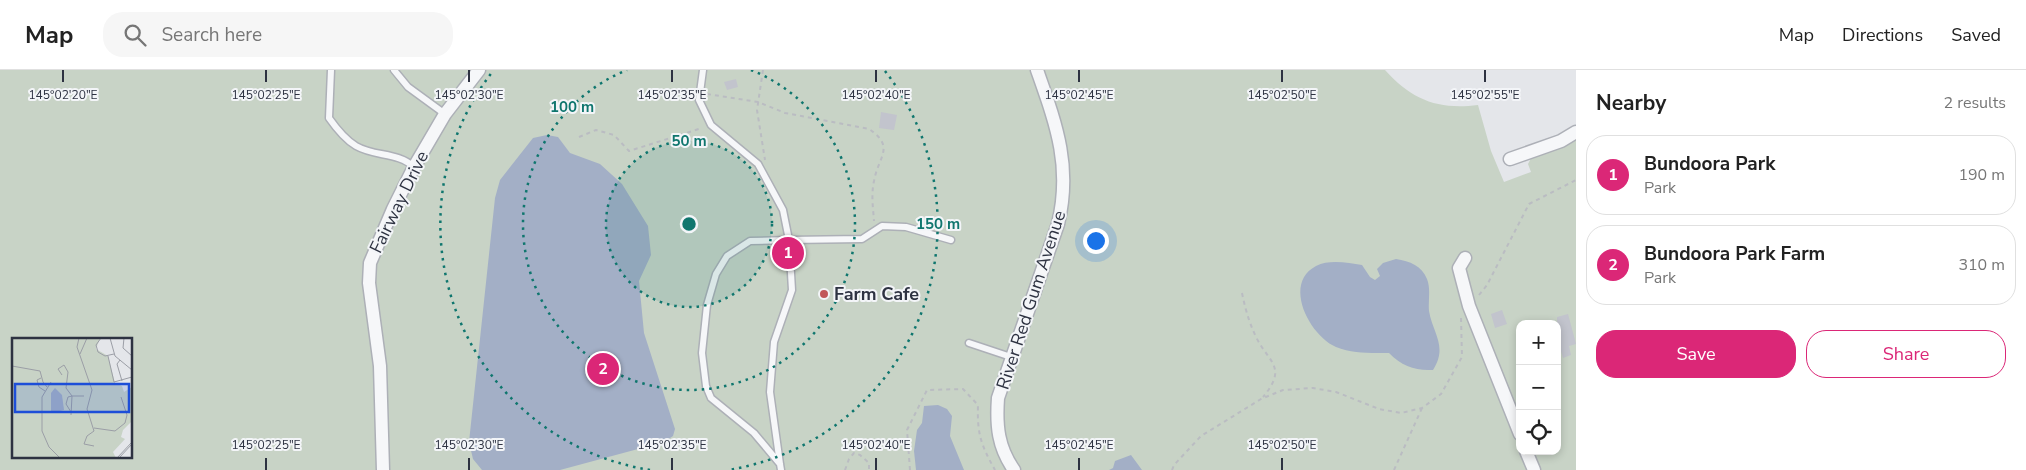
<!DOCTYPE html>
<meta charset="utf-8">
<style>
:root{--surface:#fff;--page:#f6f6f6;--text:#222;--muted:#767676;--line:#e0e0e0;--accent:#db2777}
body{margin:0;font-family:"Nunito Sans",sans-serif;background:var(--page);color:var(--text)}
.controls{position:absolute;right:15px;bottom:15px;display:grid;overflow:hidden;border-radius:10px;box-shadow:0 2px 8px #0003}
.controls button{width:45px;height:45px;display:grid;place-items:center;padding:0;border:0;border-bottom:1px solid var(--line);background:var(--surface);color:var(--text);font:25px sans-serif}
.you{position:absolute;left:1095px;top:170px;width:18px;height:18px;margin:-12px;border:4px solid #fff;border-radius:50%;background:#1a73e8;box-shadow:0 0 0 8px #1a73e833}
.badge{display:grid;place-items:center;width:32px;height:32px;border-radius:50%;background:var(--accent);color:#fff;font-size:16px;font-weight:700}
.pin{position:absolute;translate:-50% -50%;border:2px solid #fff;box-shadow:0 1px 5px #0006}
.list{margin:0;padding:0;list-style:none}
h2{display:flex;justify-content:space-between;align-items:center;height:65px;margin:0;padding:0 20px;font-size:21px}
h2 small{font-size:16px;font-weight:400;color:var(--muted)}
.list li{display:grid;grid-template-columns:32px 1fr auto;gap:15px;align-items:center;box-sizing:border-box;height:80px;margin:0 10px 10px;padding:0 10px;border:1px solid var(--line);border-radius:20px}
.list b{display:block;font-size:19px;white-space:nowrap}
.list p{margin:0;font-size:16px;white-space:nowrap;color:var(--muted)}
.list em{font-size:16px;font-style:normal;color:var(--muted)}
.actions{display:flex;gap:10px;padding:15px 20px}
.actions a{flex:1;padding:11px 0;border:1px solid var(--accent);border-radius:20px;text-align:center;font-size:18px;color:var(--accent)}
.actions .main{background:var(--accent);color:#fff}
.icon{flex:none;width:28px;height:28px;fill:none;stroke:currentColor;stroke-width:2;stroke-linecap:round;stroke-linejoin:round}
.map{position:relative;flex:none;width:1576px;height:400px;overflow:hidden}
header{display:flex;align-items:center;gap:30px;box-sizing:border-box;height:70px;padding:0 25px;background:var(--surface);border-bottom:1px solid var(--line)}
header strong{font-size:24px}
nav{display:flex;gap:28px;margin-inline-start:auto;font-size:18px}
.search{width:350px;height:45px;background:var(--page);display:flex;align-items:center;gap:12px;box-sizing:border-box;padding:0 18px;border-radius:20px;color:var(--muted);font-size:19px}
main{display:flex}
aside{flex:1;background:var(--surface)}
.map>svg:first-child{display:block}
.green{fill:#c8d3c6;fill-rule:evenodd}
.water{fill:#a3afc6}
.building{fill:#c2c4cd}
.lines{fill:none;stroke-linecap:round;stroke-linejoin:round}
.service-casing{stroke:#adb0b7;stroke-width:9}
.minor-casing{stroke:#adb0b7;stroke-width:15}
.path{stroke:#babcc2;stroke-width:2;stroke-dasharray:4 4;stroke-linecap:butt}
.service{stroke:#f6f7f9;stroke-width:6}
.minor{stroke:#f6f7f9;stroke-width:12}
.ticks{fill:none;stroke:#2d3241;stroke-width:2}
.ring{fill:none;stroke:#0f766e;stroke-width:2.5;stroke-dasharray:2.5 5}
.poi-dot{fill:#c15759;stroke:#f3f5f8;stroke-width:2}
.labels{text-anchor:middle;dominant-baseline:central;stroke-width:4;stroke-linejoin:round;paint-order:stroke}
.street-label{font-size:18px;fill:#2d3241;stroke:#f3f5f8}
.poi-label{font-size:18px;font-weight:bold;fill:#2d3241;stroke:#f3f5f8;text-anchor:start}
.inset-road{fill:none;stroke:#9b9ea6;stroke-width:1}
.view{fill:#1d4ed8;fill-opacity:0.15;stroke:#1d4ed8;stroke-width:2.5}
.inset-edge{fill:none;stroke:#2d3241;stroke-width:2.5}
.ticks-label{font-size:12px;text-anchor:middle;fill:#2d3241;stroke:#f3f5f8;stroke-width:4;stroke-linejoin:round;paint-order:stroke}
.centre{fill:#0f766e;stroke:#f3f5f8;stroke-width:2.5}
.ring-label{font-size:15px;text-anchor:middle;font-weight:bold;fill:#0f766e;stroke:#f3f5f8;stroke-width:4;stroke-linejoin:round;paint-order:stroke}
</style>
<header>
<strong>Map</strong>
<div class="search"><svg class="icon" aria-label="search" viewBox="0 0 24 24"><circle cx="10" cy="10" r="6"/><path d="M15 15l6 6"/></svg>Search here</div>
<nav><a>Map</a><a>Directions</a><a>Saved</a></nav>
</header>
<main>
<div class="map">
<svg width="1576" height="400" viewBox="0 0 1576 400">
<rect width="100%" height="100%" fill="#e4e6ea"/>
<!-- green -->
<path class="green" d="M0,0h1385c27,30 53,40 93,35l13,46 13,31 27,-10 -3,-8 3,-6 45,-18v330h-1576zM1520,254h37v127h-37zM14,269h117v117h-117z"/>
<!-- water -->
<path class="water" d="M547,65l11,2 12,16 30,11 22,20 26,42 3,29 -12,26 5,52 31,96 -2,7 -9,6 -104,28h-78l-9,-11 -4,-17 26,-244 5,-18 33,-42z
M1396,189c14,2 26,7 31,20 4,10 1,22 2,32 4,23 19,35 4,59 -18,1 -31,-4 -44,-17 -18,0 -36,1 -53,-6 -26,-11 -54,-63 -20,-81 14,-7 32,-3 46,-1l8,12 5,3 5,-4 -3,-7 6,-6z
M938,335l9,4 5,7 -2,20 14,34h-48l-2,-19 3,-21 5,-7 2,-17z
M1131,385l11,15h-33l4,-2 2,-7z"/>
<!-- building -->
<path class="building" d="M736,9l2,8 -11,3 -3,-8z
M881,42l16,3 -3,15 -15,-2z
M1502,240l5,14 -12,4 -4,-14z
M1568,244l8,30 -7,2 2,9 -8,3 -6,-20v-21z"/>
<g class="lines">
<defs>
<path id="service" d="M331,0l-2,48c7,10 17,22 27,28 19,11 42,6 58,21
M394,0l14,17 37,27
M703,0l-4,30 12,25 47,39 25,46 6,30 73,-1 20,-13 24,1 45,13
M969,273l42,14
M780,394l-26,-31 -43,-35 -5,-12 -4,-33 5,-48 9,-31 11,-18 23,-15 39,-1 3,50 -18,52 -4,50 10,72 1,6"/>
<path id="minor" d="M1510,89l51,-18 15,-9
M1465,188l-6,10 10,38 51,128
M1526,381l8,19
M383,400l-3,-104 -11,-83 1,-20 23,-54 21,-42 31,-53 34,-44
M1014,400c-16,-23 -18,-44 -16,-72l60,-174c14,-58 -2,-100 -21,-154"/>
</defs>
<!-- service casing -->
<use href="#service" class="service-casing"/>
<!-- minor casing -->
<use href="#minor" class="minor-casing"/>
<!-- path -->
<path class="path" d="M763,0l-6,40 8,50
M707,24l51,8 27,11 84,16c27,18 9,28 5,52 -3,14 -1,26 0,40
M579,67l17,-7 18,5 15,16 73,-23
M1242,223c3,15 7,29 14,44 13,26 32,30 7,60
M1479,225l8,-10 42,-81 47,-24
M845,400l4,-11 5,-6 6,2 9,8v7
M910,400l-3,-40 20,-40 36,-1 15,16c-1,29 3,40 17,65
M1172,400l2,-5 27,-29 60,-37 22,-9 30,-2 23,4 43,17 22,4 21,-5 19,-14 21,-37 -1,-39
M1394,400l28,-62"/>
<!-- service -->
<use href="#service" class="service"/>
<!-- minor -->
<use href="#minor" class="minor"/>
</g>
<!-- ticks -->
<path class="ticks" d="M63,0v12M266,0v12M469,0v12M672,0v12M876,0v12M1079,0v12M1282,0v12M1485,0v12M266,388v12M469,388v12M672,388v12M876,388v12M1079,388v12M1282,388v12"/>
<!-- distance rings -->
<circle cx="689" cy="154" r="83" fill="#0f766e" fill-opacity=".12"/>
<g class="ring">
<circle cx="689" cy="154" r="83"/>
<path d="M751 0A166 166 0 1 1 627 0"/>
<path d="M650 400A249 249 0 0 1 493 1M885 1A249 249 0 0 1 728 400"/>
</g>
<!-- markers -->
<circle class="poi-dot" cx="824" cy="224" r="5"/>
<g class="labels">
<!-- street labels -->
<g class="street-label">
<text transform="translate(399 132) rotate(-64)">Fairway Drive</text>
<text transform="translate(1031 230) rotate(-72)">River Red Gum Avenue</text>
</g>
<!-- poi labels -->
<g class="poi-label">
<text x="834" y="224">Farm Cafe</text>
</g>
</g>
<!-- overview -->
<g transform="translate(12 268)">
<rect width="120" height="120" fill="#e4e6ea"/>
<path d="M0,0h88l-4,11 12,7 7,27 7,3 2,6 8,-5v34l-9,9 -2,7 4,2 -12,13 3,6h-104z" fill="#c8d3c6"/>
<path d="M43,50l7,7 2,15 -13,3v-20z" fill="#a3afc6"/>
<path class="inset-road" d="M67,0l-2,9 15,43 -5,19 7,22 -7,5 -3,8 10,2M89,0l-5,7 2,7 7,4 9,-2M98,0l5,18 17,14M112,0l-1,10 9,8M68,16l7,-16M96,18l6,26 18,-5M108,22l-3,4 5,17M0,28l28,5 3,11 4,5M50,37l-4,-6 6,-4 4,7 -2,16 6,8h12M29,40l-4,2 2,7 6,4M39,44l-9,15v34l7,16 11,11M59,74l-5,-8 2,-7 4,-1M59,77l1,-19M82,90l21,3 10,-8 2,-8 -6,-18M105,120l15,-16M107,120l13,-14"/>
<path class="view" d="M3,46h114v28h-114z"/>
<rect width="120" height="120" class="inset-edge"/>
</g>
<g class="ticks-label">
<text x="63" y="29">145°02'20"E</text>
<text x="266" y="29">145°02'25"E</text>
<text x="469" y="29">145°02'30"E</text>
<text x="672" y="29">145°02'35"E</text>
<text x="876" y="29">145°02'40"E</text>
<text x="1079" y="29">145°02'45"E</text>
<text x="1282" y="29">145°02'50"E</text>
<text x="1485" y="29">145°02'55"E</text>
<text x="266" y="379">145°02'25"E</text>
<text x="469" y="379">145°02'30"E</text>
<text x="672" y="379">145°02'35"E</text>
<text x="876" y="379">145°02'40"E</text>
<text x="1079" y="379">145°02'45"E</text>
<text x="1282" y="379">145°02'50"E</text>
</g>
<circle cx="689" cy="154" r="8" class="centre"/>
<g class="ring-label">
<text x="572" y="42">100 m</text>
<text x="689" y="76">50 m</text>
<text x="938" y="159">150 m</text>
</g>
</svg>
<div class="controls">
<button>+</button>
<button>−</button>
<button><svg class="icon" aria-label="locate" viewBox="0 0 24 24"><circle cx="12" cy="12" r="6"/><path d="M12 2v4M12 18v4M2 12h4M18 12h4"/></svg></button>
</div>
<div class="you"></div>
<div class="pin badge" style="left:788px;top:183px">1</div>
<div class="pin badge" style="left:603px;top:299px">2</div>
</div>
<aside>
<h2>Nearby<small>2 results</small></h2>
<ul class="list">
<li><span class="badge">1</span><div><b>Bundoora Park</b><p>Park</p></div><em>190 m</em></li>
<li><span class="badge">2</span><div><b>Bundoora Park Farm</b><p>Park</p></div><em>310 m</em></li>
</ul>
<div class="actions"><a class="main">Save</a><a>Share</a></div>
</aside>
</main>
